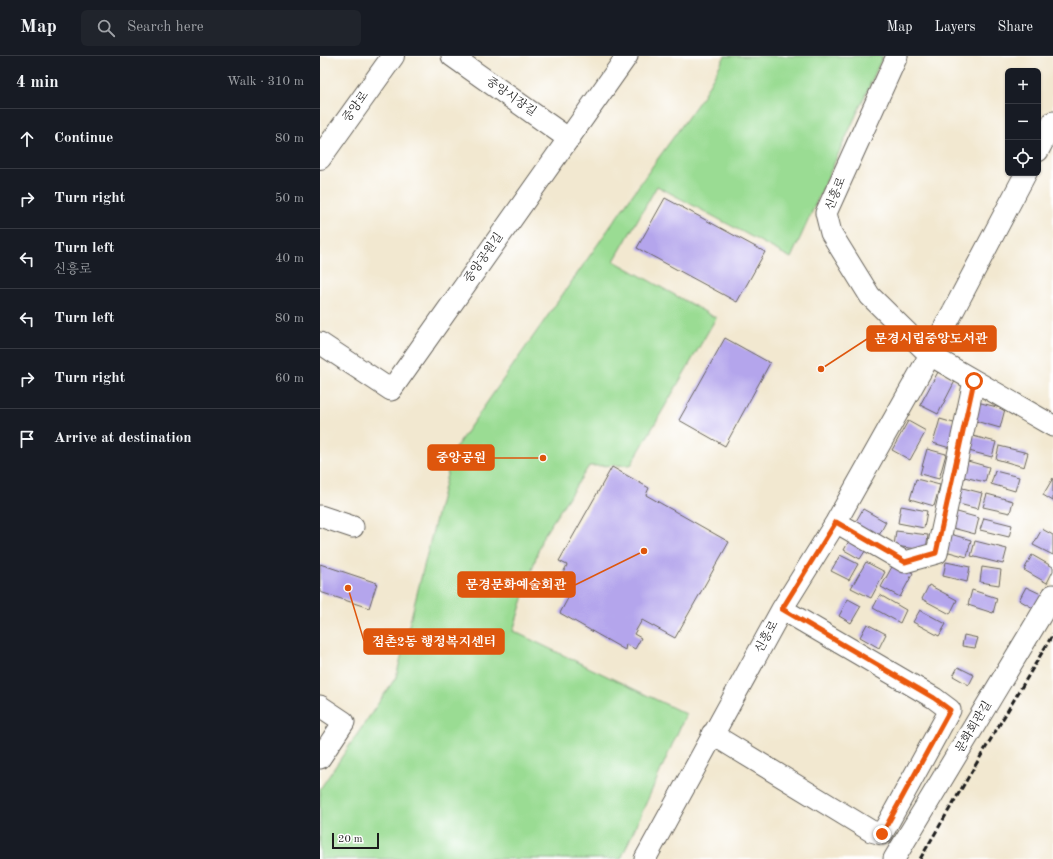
<!DOCTYPE html>
<meta charset="utf-8">
<style>
:root{--surface:#171b24;--page:#20242c;--text:#f1f3f6;--muted:#9ea1a6;--line:#363941}
body{margin:0;font-family:"Old Standard TT","Noto Serif KR",serif;background:var(--page);color:var(--text)}
.controls{position:absolute;right:12px;top:12px;display:grid;overflow:hidden;border-radius:6px;box-shadow:0 1px 3px #0004}
.controls button{width:36px;height:36px;display:grid;place-items:center;padding:0;border:0;border-bottom:1px solid var(--line);background:var(--surface);color:var(--text);font:20px sans-serif}
.scale{position:absolute;left:12px;bottom:10px;width:47px;box-sizing:border-box;padding-left:4px;border:2px solid #1c1c1c;border-top:0;font-size:11px;line-height:14px;white-space:nowrap;color:#1c1c1c;-webkit-text-stroke:3px #fff;paint-order:stroke}
.stop{position:absolute;width:12px;height:12px;margin:-9px;border:3px solid #ea580c;border-radius:50%;background:#fff}
.stop.end{background:#ea580c;border-color:#fff;box-shadow:0 1px 4px #0008}
.list{margin:0;padding:0;list-style:none}
h2{display:flex;justify-content:space-between;align-items:center;height:52px;margin:0;padding:0 16px;font-size:17px}
h2 small{font-size:13px;font-weight:400;color:var(--muted)}
.list li{display:grid;grid-template-columns:26px 1fr auto;gap:12px;align-items:center;box-sizing:border-box;height:60px;padding:0 16px;border-top:1px solid var(--line)}
.list b{display:block;font-size:15px;white-space:nowrap}
.list p{margin:0;font-size:13px;white-space:nowrap;color:var(--muted)}
.list em{font-size:13px;font-style:normal;color:var(--muted)}
.icon{flex:none;width:22px;height:22px;fill:none;stroke:currentColor;stroke-width:2;stroke-linecap:round;stroke-linejoin:round}
.map{position:relative;flex:none;width:733px;height:803px;overflow:hidden}
header{display:flex;align-items:center;gap:24px;box-sizing:border-box;height:56px;padding:0 20px;background:var(--surface);border-bottom:1px solid var(--line)}
header strong{font-size:19px}
nav{display:flex;gap:22px;margin-inline-start:auto;font-size:14px}
.search{width:280px;height:36px;background:var(--page);display:flex;align-items:center;gap:10px;box-sizing:border-box;padding:0 14px;border-radius:6px;color:var(--muted);font-size:15px}
main{display:flex}
aside{flex:1;background:var(--surface)}
.map>svg:first-child{display:block}
.green{fill:#9adc93;stroke:#5b7c58}
.building{fill:#b4a5ec}
.lines{fill:none;stroke-linecap:round;stroke-linejoin:round}
.minor-casing{stroke:#67635b;stroke-width:23}
.major-casing{stroke:#67635b;stroke-width:24}
.minor{stroke:#fff;stroke-width:21}
.major{stroke:#fff;stroke-width:22}
.rail{stroke:#1c1c1c;stroke-width:3;stroke-dasharray:6 3;stroke-linecap:butt}
.route{stroke:#ea580c;stroke-width:5}
.labels{text-anchor:middle;dominant-baseline:central;stroke-width:3;stroke-linejoin:round;paint-order:stroke}
.street-label{font-size:12px;fill:#1c1c1c;stroke:#fff}
.leader{fill:none;stroke:#de560d;stroke-width:1.5}
.callout-dot{fill:#de560d;stroke:#fff;stroke-width:1.5}
.callout{fill:#de560d;stroke:#de560d;stroke-width:1.5}
.callout-label{font-size:13px;text-anchor:middle;font-weight:bold;fill:#fff}
</style>
<header>
<strong>Map</strong>
<div class="search"><svg class="icon" aria-label="search" viewBox="0 0 24 24"><circle cx="10" cy="10" r="6"/><path d="M15 15l6 6"/></svg>Search here</div>
<nav><a>Map</a><a>Layers</a><a>Share</a></nav>
</header>
<main>
<aside>
<h2>4 min<small>Walk · 310 m</small></h2>
<ul class="list">
<li><svg class="icon" aria-label="ahead" viewBox="0 0 24 24"><path d="M12 20V5M6 11l6-6 6 6"/></svg><div><b>Continue</b></div><em>80 m</em></li>
<li><svg class="icon" aria-label="right" viewBox="0 0 24 24"><path d="M7 20v-9h11M14 6l5 5-5 5"/></svg><div><b>Turn right</b></div><em>50 m</em></li>
<li><svg class="icon" aria-label="left" viewBox="0 0 24 24"><path d="M17 20v-9H6M10 6l-5 5 5 5"/></svg><div><b>Turn left</b><p>신흥로</p></div><em>40 m</em></li>
<li><svg class="icon" aria-label="left" viewBox="0 0 24 24"><path d="M17 20v-9H6M10 6l-5 5 5 5"/></svg><div><b>Turn left</b></div><em>80 m</em></li>
<li><svg class="icon" aria-label="right" viewBox="0 0 24 24"><path d="M7 20v-9h11M14 6l5 5-5 5"/></svg><div><b>Turn right</b></div><em>60 m</em></li>
<li><svg class="icon" aria-label="arrive" viewBox="0 0 24 24"><path d="M6 21V4h12l-3 4 3 4H6"/></svg><div><b>Arrive at destination</b></div></li>
</ul>
</aside>
<div class="map">
<svg width="733" height="803" viewBox="0 0 733 803">
<rect width="100%" height="100%" fill="#fff"/>
<filter id="ink" filterUnits="userSpaceOnUse"><feTurbulence type="fractalNoise" baseFrequency=".025" numOctaves="2"/><feDisplacementMap in="SourceGraphic" scale="8" xChannelSelector="R" yChannelSelector="G"/><feConvolveMatrix kernelMatrix="1 2 1 2 8 2 1 2 1" color-interpolation-filters="sRGB"/></filter>
<filter id="wash" filterUnits="userSpaceOnUse"><feTurbulence type="fractalNoise" baseFrequency=".012" numOctaves="4" result="noise"/><feDisplacementMap in="SourceGraphic" scale="16" xChannelSelector="R" yChannelSelector="G"/><feGaussianBlur stdDeviation="0.9" result="paint"/><feColorMatrix in="noise" values="0 0 0 0 0 0 0 0 0 0 0 0 0 0 0 0 0 1.4 0 .05"/><feComposite in="paint" operator="in"/></filter>
<g filter="url(#wash)">
<rect width="100%" height="100%" fill="#f2e8d0"/>
<!-- green -->
<path class="green" d="M405,0h158l-92,202 -134,-72 -43,75 102,57 -85,147 -42,1 -47,72 -29,93 173,83 -65,145h-301v-70l76,-112 57,-226 201,-287 47,-65z"/>
<g id="blocks">
<!-- building -->
<path class="building" d="M345,142l100,54 -28,50 -100,-54z
M405,282l45,25 -45,83 -46,-26z
M618,316l17,9 -17,33 -18,-9z
M657,346l28,7 -5,19 -28,-8z
M620,363l17,5 -7,24 -17,-5z
M588,365l18,10 -16,29 -18,-10z
M645,378l31,8 -4,15 -31,-8z
M679,390l29,7 -4,14 -28,-8z
M607,393l19,5 -7,25 -19,-5z
M644,404l25,7 -4,15 -25,-6z
M292,411l37,21 -3,7 83,47 -54,96 -33,-18 -8,14 7,4 -6,11 -9,-5 -1,6 -65,-37 12,-22 -14,-8 9,-18 -8,-4z
M675,415l24,6 -4,14 -24,-7z
M733,422v23l-10,-6z
M596,423l24,6 -6,21 -24,-7z
M635,430l27,7 -4,16 -27,-7z
M667,438l26,7 -3,12 -27,-6z
M581,450l26,5 -3,17 -26,-5z
M543,453l23,13 -10,19 -24,-13z
M630,454l29,8 -4,16 -30,-8z
M664,462l28,7 -3,12 -29,-7z
M722,473l11,6v20l-20,-10z
M576,475l32,4 -2,15 -32,-4z
M627,477l24,7 -4,17 -25,-7z
M530,483l17,9 -7,11 -16,-9z
M655,485l32,8 -4,15 -32,-8z
M520,499l18,9 -9,16 -18,-9z
M712,499l21,12v4l-6,12 -23,-13z
M546,506l19,10 -14,26 -20,-10z
M626,506l24,5 -3,15 -24,-6z
M574,507l19,10 -13,24 -19,-10z
M0,508l57,19 -8,25 -49,-16z
M662,511l19,3 -2,15 -19,-3z
M609,529l28,15 -7,14 -28,-15z
M706,531l17,8 -8,14 -16,-9z
M652,534l25,8 -4,15 -25,-8z
M560,539l26,15 -6,13 -27,-15z
M528,543l13,7 -10,17 -12,-7z
M600,554l26,14 -7,12 -26,-14z
M547,568l19,10 -7,14 -19,-11z
M644,579l14,3 -3,10 -13,-2z
M638,611l16,8 -5,10 -16,-9z"/>
</g>
</g>
<g filter="url(#ink)">
<use href="#blocks" fill-opacity="0" stroke="#67635b" stroke-width="1"/>
<g class="lines">
<defs>
<path id="minor" d="M132,0l117,83
M577,0l-71,157 5,20 39,63 60,59 123,71
M718,95l15,-29
M0,287l71,47 236,-334
M0,460l33,11
M516,466l69,40 32,-9 37,-172
M0,650l24,16 -24,36
M392,678l159,97 11,3 68,-124 -16,-12 -152,-89
M325,803l137,-250 54,-87 94,-167 96,-182
M574,803l159,-264"/>
<path id="major" d="M0,102l73,-102"/>
</defs>
<!-- minor casing -->
<use href="#minor" class="minor-casing"/>
<!-- major casing -->
<use href="#major" class="major-casing"/>
<!-- minor -->
<use href="#minor" class="minor"/>
<!-- major -->
<use href="#major" class="major"/>
<!-- rail -->
<path class="rail" d="M600,803l133,-225"/>
</g>
</g>
<g class="lines" filter="url(#ink)">
<!-- route -->
<path class="route" d="M562,778l68,-124 -16,-12 -152,-89 54,-87 69,40 31,-9 38,-172"/>
</g>
<g class="labels">
<!-- street labels -->
<g class="street-label">
<text transform="translate(191 41) rotate(35)">중앙시장길</text>
<text transform="translate(36 51) rotate(-54)">중앙로</text>
<text transform="translate(516 138) rotate(-68)">신흥로</text>
<text transform="translate(164 202) rotate(-55)">중앙공원길</text>
<text transform="translate(447 581) rotate(-61)">신흥로</text>
<text transform="translate(654 671) rotate(-59)">문화회관길</text>
</g>
</g>
<!-- callouts -->
<path class="leader" d="M501 313L547 283M223 402L174 402M324 495L255 529M28 532L44 585"/>
<g class="callout-dot">
<circle cx="501" cy="313" r="4"/>
<circle cx="223" cy="402" r="4"/>
<circle cx="324" cy="495" r="4"/>
<circle cx="28" cy="532" r="4"/>
</g>
<g class="callout">
<rect x="547" y="270" width="129" height="25" rx="4"/>
<rect x="108" y="389" width="66" height="25" rx="4"/>
<rect x="138" y="516" width="117" height="25" rx="4"/>
<rect x="44" y="573" width="140" height="25" rx="4"/>
</g>
<g class="callout-label">
<text x="611" y="287">문경시립중앙도서관</text>
<text x="141" y="406">중앙공원</text>
<text x="196" y="533">문경문화예술회관</text>
<text x="114" y="590">점촌2동 행정복지센터</text>
</g>
</svg>
<div class="controls">
<button>+</button>
<button>−</button>
<button><svg class="icon" aria-label="locate" viewBox="0 0 24 24"><circle cx="12" cy="12" r="6"/><path d="M12 2v4M12 18v4M2 12h4M18 12h4"/></svg></button>
</div>
<div class="scale">20 m</div>
<div class="stop" style="left:654px;top:325px"></div>
<div class="stop end" style="left:562px;top:778px"></div>
</div>
</main>
